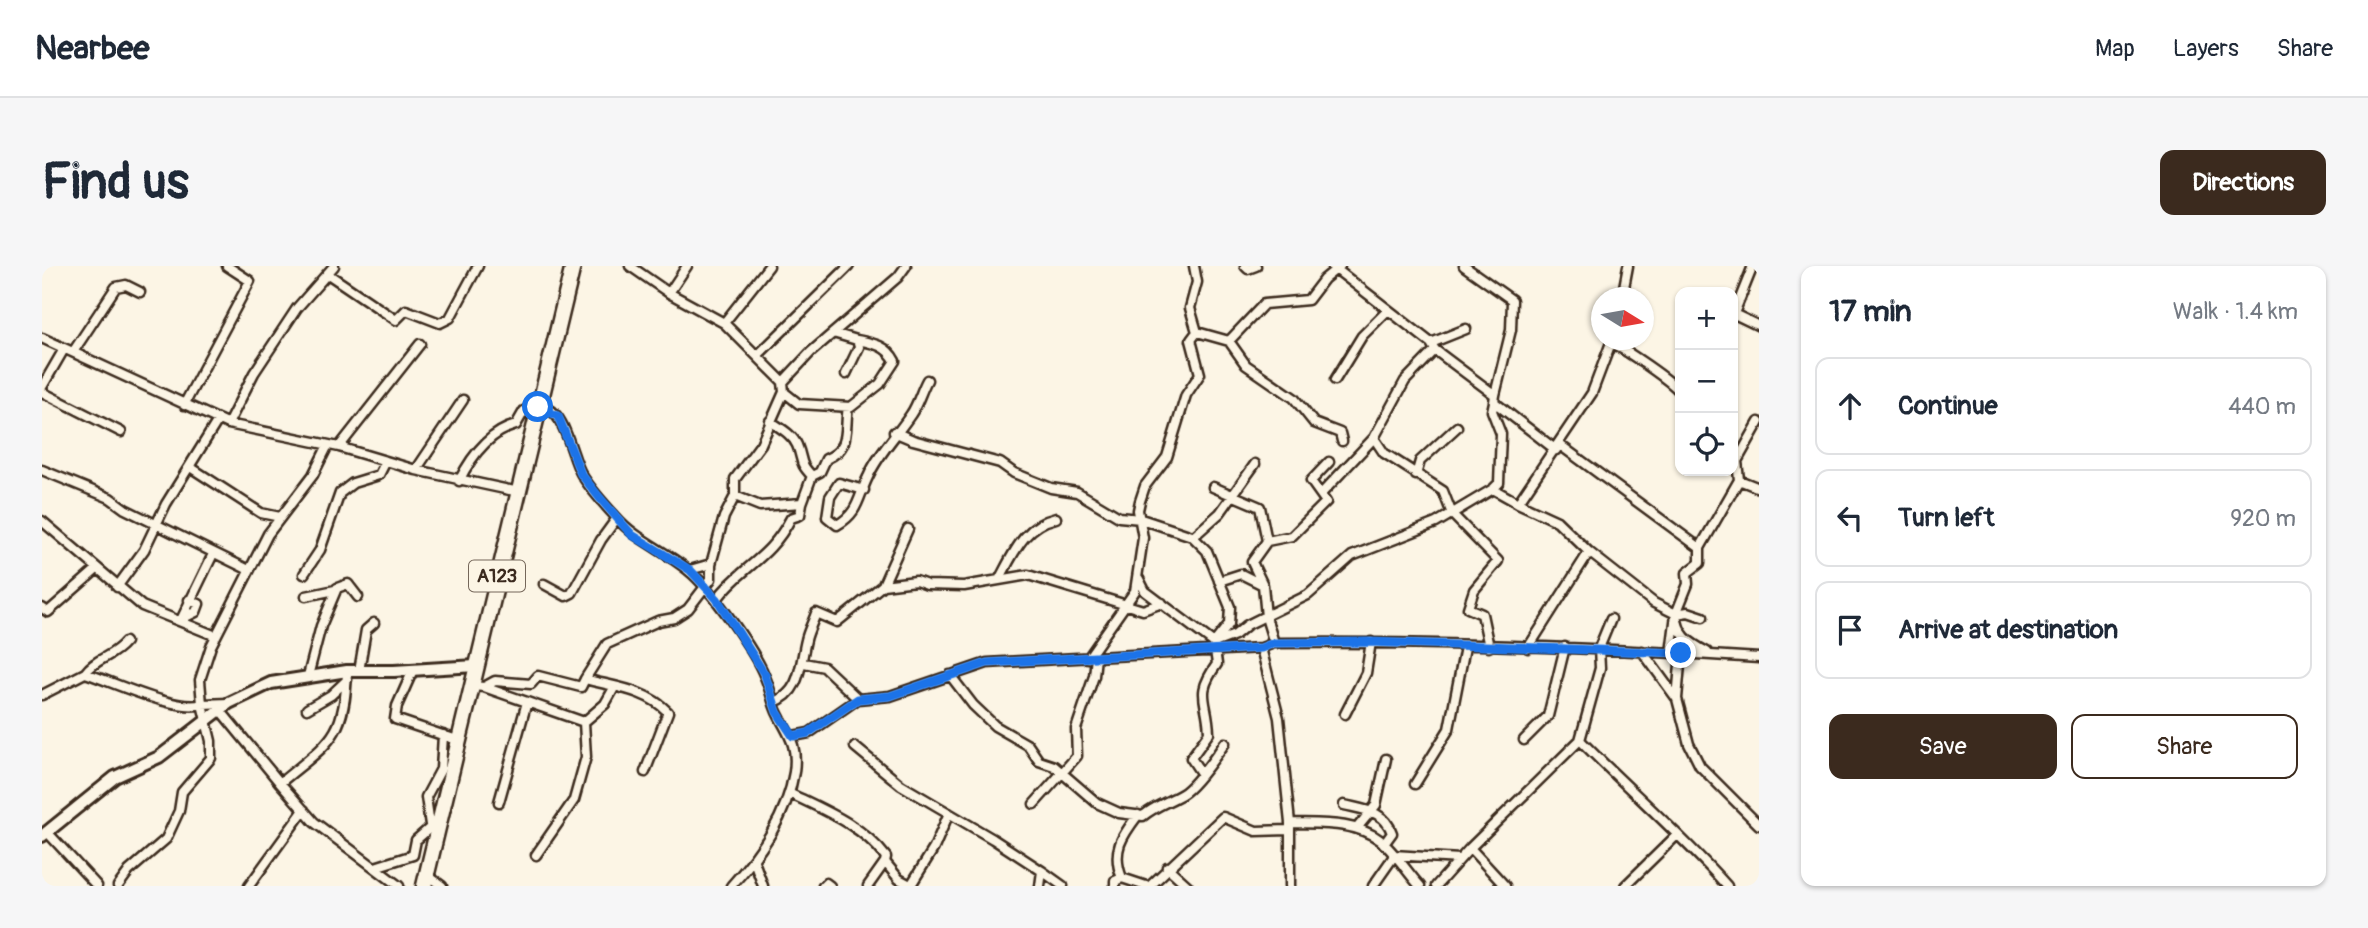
<!DOCTYPE html>
<meta charset="utf-8">
<style>
:root{--surface:#fff;--page:#f6f6f7;--text:#1f2937;--muted:#747a83;--line:#e0e1e3;--accent:#3b2a1e}
body{margin:0;font-family:Pangolin,sans-serif;background:var(--page);color:var(--text)}
.controls{position:absolute;right:21px;top:21px;display:grid;overflow:hidden;border-radius:14px;box-shadow:0 2px 5px #0004}
.controls button{width:63px;height:63px;display:grid;place-items:center;padding:0;border:0;border-bottom:2px solid var(--line);background:var(--surface);color:var(--text);font:35px sans-serif}
.compass{position:absolute;left:1549px;top:21px;width:63px;height:63px;border-radius:50%;background:var(--surface);box-shadow:0 2px 5px #0004;rotate:101deg}
.stop{position:absolute;width:21px;height:21px;margin:-16px;border:5px solid #1a73e8;border-radius:50%;background:#fff}
.stop.end{background:#1a73e8;border-color:#fff;box-shadow:0 2px 7px #0008}
.list{margin:0;padding:0;list-style:none}
h2{display:flex;justify-content:space-between;align-items:center;height:91px;margin:0;padding:0 28px;font-size:30px}
h2 small{font-size:23px;font-weight:400;color:var(--muted)}
.list li{display:grid;grid-template-columns:46px 1fr auto;gap:21px;align-items:center;box-sizing:border-box;height:98px;margin:0 14px 14px;padding:0 14px;border:2px solid var(--line);border-radius:14px}
.list b{display:block;font-size:26px;white-space:nowrap}
.list em{font-size:23px;font-style:normal;color:var(--muted)}
.actions{display:flex;gap:14px;padding:21px 28px}
.actions a{flex:1;padding:16px 0;border:2px solid var(--accent);border-radius:14px;text-align:center;font-size:24px;color:var(--accent)}
.actions .main{background:var(--accent);color:#fff}
.icon{flex:none;width:38px;height:38px;fill:none;stroke:currentColor;stroke-width:2;stroke-linecap:round;stroke-linejoin:round}
.map{position:relative;flex:none;width:1717px;height:620px;overflow:hidden;border-radius:14px}
header{display:flex;align-items:center;gap:42px;box-sizing:border-box;height:98px;padding:0 35px;background:var(--surface);border-bottom:2px solid var(--line)}
header strong{font-size:33px}
nav{display:flex;gap:38px;margin-inline-start:auto;font-size:24px}
.intro{display:flex;align-items:center;justify-content:space-between;box-sizing:border-box;height:168px;padding:0 42px}
h1{margin:0;font-size:49px}
.button{padding:18px 32px;border-radius:14px;background:var(--accent);color:#fff;font-size:24px;font-weight:700}
main{display:flex;gap:42px;padding:0 42px}
aside{flex:1;background:var(--surface);border-radius:14px;box-shadow:0 2px 5px #0004}
.map>svg:first-child{display:block}
.lines{fill:none;stroke-linecap:round;stroke-linejoin:round}
.street-casing{stroke:#3b2a1e;stroke-width:13}
.secondary-casing{stroke:#3b2a1e;stroke-width:16}
.highway-casing{stroke:#3b2a1e;stroke-width:19}
.street{stroke:#fcf5e5;stroke-width:8}
.secondary{stroke:#fcf5e5;stroke-width:10}
.highway{stroke:#fcf5e5;stroke-width:14}
.route{stroke:#1a73e8;stroke-width:9}
.labels{text-anchor:middle;dominant-baseline:central;stroke-width:7;stroke-linejoin:round;paint-order:stroke}
.shield{fill:#fcf5e5;stroke:#75675a;stroke-width:2}
.shield-label{font-size:19px;font-weight:bold;fill:#3b2a1e}
</style>
<header>
<strong>Nearbee</strong>
<nav><a>Map</a><a>Layers</a><a>Share</a></nav>
</header>
<div class="intro"><h1>Find us</h1><a class="button">Directions</a></div>
<main>
<div class="map">
<svg width="1717" height="620" viewBox="0 0 1717 620">
<rect width="100%" height="100%" fill="#fcf5e5"/>
<filter id="ink" filterUnits="userSpaceOnUse"><feTurbulence type="fractalNoise" baseFrequency=".0143" numOctaves="2"/><feDisplacementMap in="SourceGraphic" scale="14" xChannelSelector="R" yChannelSelector="G"/><feConvolveMatrix kernelMatrix="1 2 1 2 8 2 1 2 1" color-interpolation-filters="sRGB"/></filter>
<g filter="url(#ink)">
<g class="lines">
<defs>
<path id="street" d="M588,0l39,27 55,30 59,59 1,10 15,12 52,3 29,-23 15,-23c-8,-16 -23,-18 -38,-21
M1203,0l3,3 8,-3
M1290,0l99,77
M1422,0l48,34 -1,30 -16,65
M286,8l68,46 10,-10 34,13 10,-5 28,-52
M627,27l18,-27
M1580,32l6,-32
M1692,48l25,12
M1691,50l20,-50
M682,57l45,-57
M1424,63l-35,14 4,7 60,45 -1,7 62,48
M1155,66l32,9 17,24 48,33 20,25 26,10 2,8
M791,67l24,7 2,7 -13,27
M0,72l186,86 111,23 77,23 103,22
M1187,75l35,-37 44,-4 16,-21 16,-13
M1569,77c12,5 62,39 69,49
M31,86l43,-65 10,-2 14,7
M716,89l91,-89
M1293,114l27,-44 26,-26
M741,116l28,-30 87,-75 8,-11
M0,121l22,-38
M0,126l79,40
M142,139l66,-124 -23,-15
M728,155c10,7 22,13 27,24 7,17 1,16 15,31
M186,158l26,-51 43,-65 37,-42
M852,166l19,8 87,23 14,10 37,15 26,4 42,25 22,2 51,17 15,15 23,56 -1,17 -15,19 -69,-52 -6,-12
M1332,172l10,15 59,38 9,23 46,47 -24,29 -6,18 14,6 7,33
M1518,179l140,103
M297,181l81,-103
M148,201l71,46 19,4
M0,204l68,28 15,11 124,61
M374,204l47,-70
M1374,209l4,-14 37,-34
M1697,214l20,8
M417,215c12,-24 30,-49 57,-56l8,-14c40,-23 45,44 58,64 9,15 22,29 34,42 20,23 48,33 72,53 22,17 67,81 77,107 5,11 7,24 12,35 11,23 21,31 17,60 -7,44 -33,81 -63,114
M1171,221l47,20 7,34 -15,21 11,23
M1451,223l6,-6 2,-49 -9,-23 2,-9
M822,224l-25,-7 -9,14 -3,20 10,8c22,-12 21,-28 31,-48 10,-23 29,-42 43,-63 7,-10 10,-23 16,-34
M1279,228l53,-56 31,-57 30,-31
M693,230l25,10 42,-3 10,-27 8,-4 6,-13c26,-11 18,-29 22,-52
M1476,237l39,18 32,31 65,51 22,11
M0,255l100,85 74,30
M1151,271l27,-24 35,-49
M1225,275l25,-5 34,-34 -15,-21 18,-19
M648,304l21,-6
M262,308l16,-24 20,-57 13,-10 26,-8 7,-14
M958,312c14,-26 25,-53 56,-60
M1177,315l22,-7 22,11 3,32 8,26
M502,318l22,12 6,-3 29,-53 16,-22
M841,319l25,-56
M75,321l27,-37 22,-46 52,-84
M264,330l29,-6
M675,333c25,-33 52,-39 74,-81l9,-3 2,-12
M0,342l6,4 49,-43
M1661,351l-15,-5 -12,2c2,21 12,28 31,38
M140,353l14,-7 3,-8 -10,-4
M139,354l32,-66
M1219,382l18,70 11,105v63
M1486,382l61,-96
M1600,385l35,48 12,45 11,22 59,59
M1629,387l5,-39 12,-30 -1,-11 13,-10v-15l39,-68 -2,-19 22,-39
M1046,392l47,-67 8,-53 -5,-28 2,-9 5,-15 22,-29 19,-62 14,-21 -9,-34 6,-8 -7,-24 7,-26 -3,-16
M762,397l20,4 34,32
M371,404l-16,36 -2,13 65,22
M317,405l7,-41 8,-7
M43,407c11,-15 28,-16 40,-31
M908,409l23,30 22,21 33,19 11,16 15,5 43,37 22,10 24,3c12,-10 25,-14 39,-22 12,-7 34,-38 43,-51
M266,410l13,-50 16,-38 11,-4 10,13
M543,413l22,-35 51,-23 16,-3 14,-9 23,-30v-15l13,-47 11,-21v-17l26,-35 23,-52
M431,420l11,1 11,-6 36,3 7,-8 43,11 4,-8c28,8 61,10 83,33l-23,60
M442,421l100,35 21,-18 9,-16
M0,429l43,-22c26,8 93,40 117,31l-2,-24 11,-34 57,-112 45,-59 15,-30
M1635,433l4,-46
M732,436c27,-9 26,-38 32,-62 2,-9 7,-18 10,-27l21,9 46,-37 33,-4 11,4 37,1 64,-11 115,35 19,-7
M265,443l24,-14 16,-15
M178,444l60,73c49,-41 65,-44 67,-112
M1303,448l21,-41 5,-31
M751,470l16,-3 49,-34 32,-3 97,-33 274,-15 13,-5c162,-2 324,5 485,15
M1482,474l24,-24 17,-69
M1538,474c49,50 101,94 147,146
M813,481l46,38 92,54 49,32 -2,15
M1159,507l-10,-15 18,-25c-1,-35 -15,-37 8,-69l-3,-21 21,-8 12,-10 61,-30 44,-39 84,-33 57,-34 25,14 74,-110 20,-53
M238,517l34,39 85,64
M1373,518l34,-55 16,-82
M747,527c35,17 73,32 97,64l-1,5 14,17 13,7
M457,536l28,-100
M992,538l43,-48 -1,-27 18,-53 2,-19
M1302,539c21,5 41,6 48,28l-8,11
M1248,557c30,1 65,-2 90,17 15,12 27,32 40,46
M388,559l-4,-28 15,-28 2,-34
M1315,562l19,-23 10,-46
M6,567l49,53
M1428,582l35,38
M494,589l38,-55 12,-43 -2,-35
M1351,589l67,4
M712,595l9,25
M333,601l38,-12 3,-15 16,-14
M1125,601l21,19
M1000,605l21,15
M385,609l15,11
M1080,612c-11,-27 0,-42 16,-63
M869,619l23,-37 15,-35
M76,620l11,-15 37,-32 13,-28 3,-19 29,-34v-17l-9,-37 27,-1
M207,620l55,-76
M781,620l3,-3 4,3
M826,620l17,-24
M1073,620v-5l7,-3 24,8
M1108,620l73,-69 33,14 34,-1
M1331,620l21,-30
M1394,620l34,-38 110,-108 20,-72 -1,-20 12,-29
M1583,620l52,-51"/>
<path id="secondary" d="M0,570l73,-59 44,-20 70,-54 42,-20 76,-12h47l82,-5"/>
<path id="highway" d="M382,620l149,-620"/>
</defs>
<!-- street casing -->
<use href="#street" class="street-casing"/>
<!-- secondary casing -->
<use href="#secondary" class="secondary-casing"/>
<!-- highway casing -->
<use href="#highway" class="highway-casing"/>
<!-- street -->
<use href="#street" class="street"/>
<!-- secondary -->
<use href="#secondary" class="secondary"/>
<!-- highway -->
<use href="#highway" class="highway"/>
</g>
</g>
<g class="lines" filter="url(#ink)">
<!-- route -->
<path class="route" d="M496,141l20,9 23,58 18,23 33,38 58,35 27,29 48,76 12,37 16,24 15,-3 50,-34 32,-3 97,-33 274,-15 13,-5 95,-1 312,11"/>
</g>
<g class="labels">
<!-- shield labels -->
<rect class="shield" x="427" y="294.5" width="56" height="31" rx="5"/>
<g class="shield-label">
<text x="455" y="310">A123</text>
</g>
</g>
</svg>
<div class="controls">
<button>+</button>
<button>−</button>
<button><svg class="icon" aria-label="locate" viewBox="0 0 24 24"><circle cx="12" cy="12" r="6"/><path d="M12 2v4M12 18v4M2 12h4M18 12h4"/></svg></button>
</div>
<svg class="compass" viewBox="-18 -18 36 36"><path d="M0-13l5 13h-10z" fill="#e53935"/><path d="M0 13l5-13h-10z" fill="#747a83"/></svg>
<div class="stop" style="left:496px;top:141px"></div>
<div class="stop end" style="left:1639px;top:387px"></div>
</div>
<aside>
<h2>17 min<small>Walk · 1.4 km</small></h2>
<ul class="list">
<li><svg class="icon" aria-label="ahead" viewBox="0 0 24 24"><path d="M12 20V5M6 11l6-6 6 6"/></svg><div><b>Continue</b></div><em>440 m</em></li>
<li><svg class="icon" aria-label="left" viewBox="0 0 24 24"><path d="M17 20v-9H6M10 6l-5 5 5 5"/></svg><div><b>Turn left</b></div><em>920 m</em></li>
<li><svg class="icon" aria-label="arrive" viewBox="0 0 24 24"><path d="M6 21V4h12l-3 4 3 4H6"/></svg><div><b>Arrive at destination</b></div></li>
</ul>
<div class="actions"><a class="main">Save</a><a>Share</a></div>
</aside>
</main>
